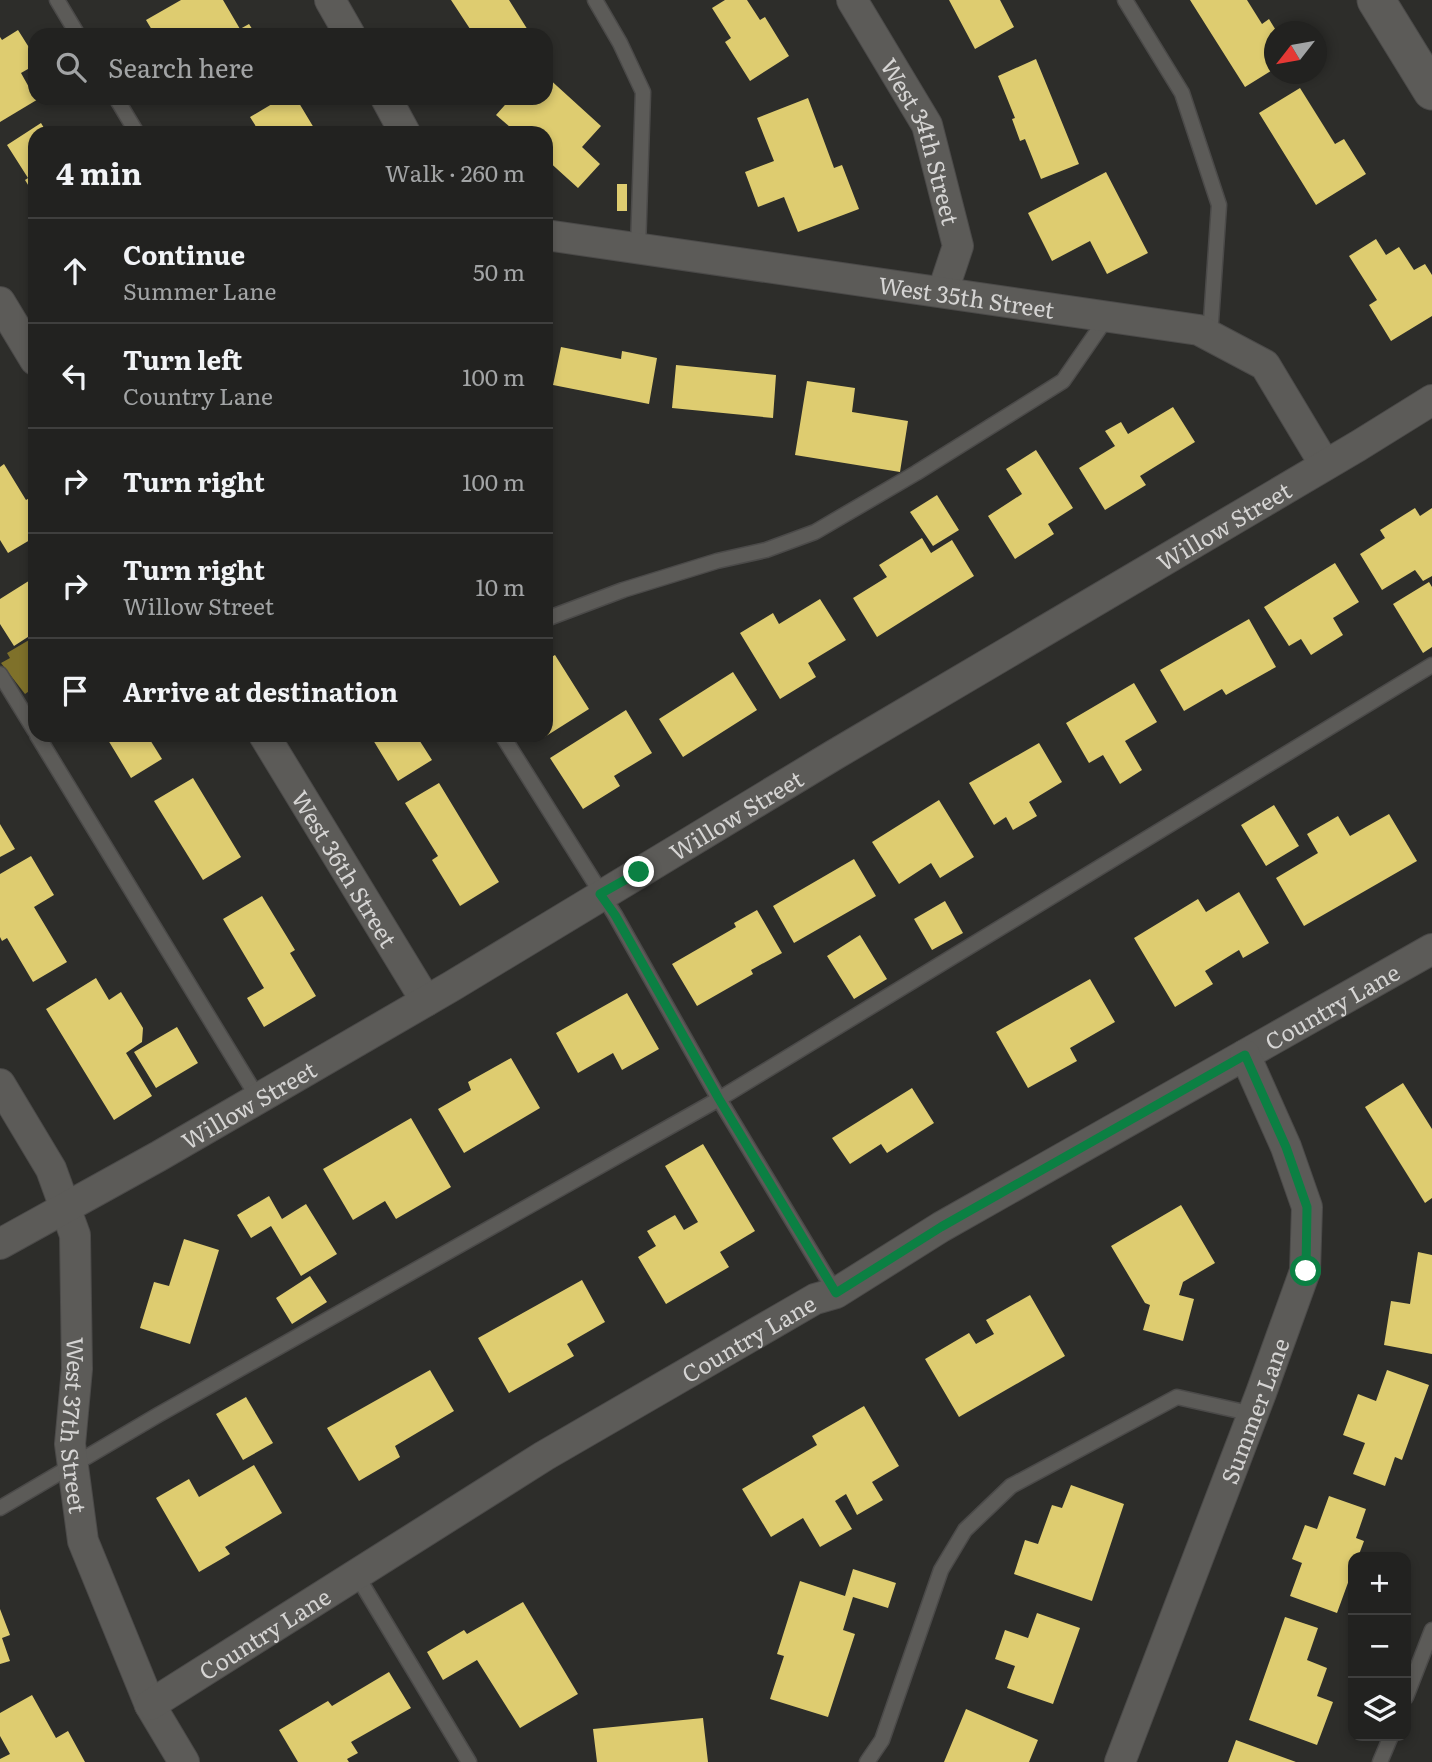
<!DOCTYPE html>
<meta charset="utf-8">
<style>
:root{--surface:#222220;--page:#2a2a29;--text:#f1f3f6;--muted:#a2a4a5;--line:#3f3f3e}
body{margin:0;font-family:Literata,serif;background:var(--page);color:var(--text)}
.controls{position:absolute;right:21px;bottom:21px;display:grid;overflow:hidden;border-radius:14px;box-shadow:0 4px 10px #0003}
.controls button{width:63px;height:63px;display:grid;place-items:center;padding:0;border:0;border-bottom:2px solid var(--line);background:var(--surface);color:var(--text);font:35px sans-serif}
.compass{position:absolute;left:1264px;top:21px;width:63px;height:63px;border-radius:50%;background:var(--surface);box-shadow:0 4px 10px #0003;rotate:239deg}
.stop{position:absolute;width:21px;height:21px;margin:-16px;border:5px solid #0b8043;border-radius:50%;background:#fff}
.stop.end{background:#0b8043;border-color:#fff;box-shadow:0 2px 7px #0008}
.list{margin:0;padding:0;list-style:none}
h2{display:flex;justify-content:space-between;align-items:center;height:91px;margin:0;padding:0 28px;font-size:30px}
h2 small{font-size:23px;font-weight:400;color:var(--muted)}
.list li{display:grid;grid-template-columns:46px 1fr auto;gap:21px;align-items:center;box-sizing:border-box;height:105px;padding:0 28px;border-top:2px solid var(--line)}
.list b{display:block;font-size:26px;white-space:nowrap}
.list p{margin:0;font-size:23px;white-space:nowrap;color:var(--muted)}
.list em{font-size:23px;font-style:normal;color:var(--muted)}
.icon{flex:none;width:38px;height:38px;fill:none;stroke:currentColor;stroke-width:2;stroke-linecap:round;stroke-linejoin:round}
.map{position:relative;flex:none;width:1432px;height:1762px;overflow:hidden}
.search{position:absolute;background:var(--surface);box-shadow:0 4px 10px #0003;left:28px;top:28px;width:525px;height:77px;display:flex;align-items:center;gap:18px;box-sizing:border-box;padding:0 24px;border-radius:21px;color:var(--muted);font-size:26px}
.panel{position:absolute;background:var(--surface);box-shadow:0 4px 10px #0003;left:28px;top:126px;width:525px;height:616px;border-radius:21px}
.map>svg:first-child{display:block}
.water{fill:#7f712a}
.building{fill:#decc70}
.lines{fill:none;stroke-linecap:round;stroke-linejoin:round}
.service-casing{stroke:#4b4a49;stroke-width:17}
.minor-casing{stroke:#4b4a49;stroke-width:32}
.tertiary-casing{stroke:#4b4a49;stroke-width:39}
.service{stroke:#5c5b58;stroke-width:14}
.minor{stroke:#5c5b58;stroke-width:30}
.tertiary{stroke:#5c5b58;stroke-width:37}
.route{stroke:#0b8043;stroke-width:9}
.labels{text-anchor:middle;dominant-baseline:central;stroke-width:7;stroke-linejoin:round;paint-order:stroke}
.street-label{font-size:23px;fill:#d5d4d3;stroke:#151514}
</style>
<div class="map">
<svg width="1432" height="1762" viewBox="0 0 1432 1762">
<rect width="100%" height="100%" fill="#2d2d2a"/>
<!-- water -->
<path class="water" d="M29,640l6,10v37l-10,7 -24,-31 9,-5 -3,-5z"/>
<!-- building -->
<path class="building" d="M181,0h42l17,29 9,-5 7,11h-101l-9,-15z
M451,0h58l22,35h-57z
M725,0h22l13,20 5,-3 24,39 -39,25 -25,-39 6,-4 -19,-30z
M949,0h51l14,27 -39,22z
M1190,0h57l15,24 7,-5 8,13h-3v37l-29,18z
M18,30l17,27v8l-14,8 14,25h5l-40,24v-85l2,3z
M1036,59l43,105 -38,15 -16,-40 -5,2 -8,-22 3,-1 -17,-42z
M546,76l55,50 -19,21 18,17 -22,24 -32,-29v-6l5,-6 -5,-5v-9h-29l-21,-18 15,-17h35z
M1300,88l35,56 9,-5 22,35 -50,31 -57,-92z
M282,98h14l21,35h-57l-10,-16z
M808,98l26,70 8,-3 17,44 -61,23 -14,-35 -26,10 -13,-35 29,-11 -17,-43z
M41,123l6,10h-12v63l-10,-16 3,-2 -21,-33z
M1106,172l42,81 -41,21 -17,-33 -38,20 -24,-48z
M617,184h10v27h-10z
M1376,239l10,16 13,-8 15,23 11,-6 7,11v41l-41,25 -22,-36 8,-5 -28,-44z
M561,347l60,12 1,-8 35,7 -8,46 -96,-19z
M676,365l100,10 -3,43 -101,-10z
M807,381l48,7 -3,24 56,9 -8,51 -105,-17z
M1173,407l22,35 -55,34 6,9 -41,25 -26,-42 36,-22 -10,-15 16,-9 7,12z
M1036,450l37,58 -25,16 6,10 -39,25 -27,-43 34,-22 -16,-25z
M4,464l22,36 5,-3 4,7v33l-27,16 -8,-13v-73z
M937,495l22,35 -26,16 -23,-34z
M1415,508l5,8 12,-8v68l-9,5 -8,-11 -33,20 -22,-36 25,-16 -5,-8z
M922,538l9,15 21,-13 22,36 -97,61 -24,-39 34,-21 -8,-12z
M1335,563l24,39 -26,16 10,17 -32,20 -10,-16 -12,7 -25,-39z
M35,577v64l-4,-6 -17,11 -14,-22v-25z
M1429,582l3,5v60l-9,6 -30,-49z
M820,599l26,41 -38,23 8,14 -36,22 -40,-66 33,-20 6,11z
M1249,619l27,48 -50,28 -4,-6 -38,22 -24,-41z
M555,655l34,54 -46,29 -2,-3h5v-75z
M733,672l24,38 -74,47 -24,-38z
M1134,683l23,39 -32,19 17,29 -22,14 -17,-29 -14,8 -23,-40z
M626,710l26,43 -38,23 6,10 -37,23 -33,-51z
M105,735h42l15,24 -31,19z
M370,735h46l16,25 -34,21z
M1039,743l23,39 -33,20 8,14 -24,14 -7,-13 -12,8 -25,-42z
M193,778l48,79 -38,23 -49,-79z
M439,783l60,99 -39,24 -28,-46 6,-4 -33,-53z
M939,800l35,57 -34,21 -9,-15 -32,21 -27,-42z
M1274,805l25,41 -33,20 -25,-41z
M1389,814l28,47 -113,65 -28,-48 42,-25 -11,-19 31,-18 12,20z
M0,824l15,25 -15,8z
M31,856l23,39 -20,12 33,55 -34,20 -26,-44 -5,3 -2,-4v-63z
M854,859l22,37 -82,47 -21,-37z
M1239,892l30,51 -26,15 -4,-8 -34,21 8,13 -38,23 -41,-69 64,-39 8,13z
M262,896l33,54 -5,3 26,43 -52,31 -17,-29 17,-10 -41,-69z
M945,901l18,32 -31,17 -18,-31z
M757,910l25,43 -31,17 2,4 -56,32 -25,-42 64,-37 -2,-4z
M860,935l27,44 -33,20 -27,-43z
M96,978l13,22 12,-8 22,36 -1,14 -16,11 26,43 -38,24 -68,-111z
M1090,979l25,43 -45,26 7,13 -49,27 -32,-56z
M627,993l32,56 -37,21 -9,-17 -35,20 -22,-40z
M177,1027l21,36 -42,25 -22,-36z
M511,1058l29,50 -76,45 -26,-44 33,-19 -3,-8z
M1403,1083l29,46v69l-7,5 -60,-96z
M912,1088l22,35 -47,30 -6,-9 -31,20 -18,-26z
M411,1118l40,69 -55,32 -11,-18 -32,19 -30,-51z
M703,1144l52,87 -35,21 9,15 -63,37 -28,-47 18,-11 -9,-15 28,-16 9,15 14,-8 -33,-56z
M269,1196l13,23 24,-15 31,50 -36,22 -30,-50 -20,12 -14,-23z
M1181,1205l34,58 -32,19 -4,13 15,4 -11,42 -40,-11 7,-25 -5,-2 -34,-57z
M184,1239l35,11 -29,94 -50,-16 14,-46 15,4z
M1418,1252l14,3v99l-48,-9 7,-44 19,3z
M310,1276l17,26 -35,22 -16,-26z
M582,1280l23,42 -38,22 7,12 -65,37 -31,-55z
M1030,1295l35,61 -106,61 -34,-58 44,-26 7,11 18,-10 -8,-14z
M430,1370l24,41 -59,35 5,11 -41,24 -32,-53z
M1387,1370l42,15 -27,75 -7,-3 -10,29 -32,-12 12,-31 -22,-8 15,-41 18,7z
M246,1397l27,46 -30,17 -27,-46z
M864,1406l35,60 -27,16 11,18 -26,15 -11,-21 -11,7 17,28 -32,18 -17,-29 -32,19 -29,-48 75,-44 -5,-9z
M254,1465l28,48 -57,34 5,7 -31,18 -43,-74 33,-19 10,18z
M1071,1485l53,19 -32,97 -78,-27 11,-34 13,4 14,-39 10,3z
M1329,1496l37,13 -10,29 8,3 -6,16h-5v12l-16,44 -47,-17 12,-33 -10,-4 13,-34 12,4z
M853,1569l43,14 -8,25 -35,-11 -10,33 12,4 -27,83 -58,-18 14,-43 -7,-2 23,-73 45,15z
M523,1602l55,92 -58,34 -43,-68 -34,20 -16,-28 37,-22 3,4z
M0,1609l10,26 -8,3 8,23 -10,3z
M1037,1613l43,15 -27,76 -46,-16 8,-22 -20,-7 10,-29 23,8z
M1285,1617l33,11 -11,32 20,8 -10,28 16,6 -16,43 -68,-25z
M389,1672l22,36 -60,34 7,11 -11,6 2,3h-51l-19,-32 49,-29 4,5z
M32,1695l24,43 12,-7 17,31h-85v-3l10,-5 -10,-18v-23z
M966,1709l72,31 -9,22h-85z
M703,1718l5,44h-111l-4,-33z
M1236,1740l60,22h-68z"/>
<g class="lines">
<defs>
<path id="service" d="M57,0l21,35
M595,0l25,43 23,49 -5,156
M1125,0l57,93 37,112 -9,131
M116,98l21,35
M546,619l77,-29 94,-29 49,-11 49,-18 101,-59 147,-92 45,-65
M0,674l35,57
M37,735l221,363
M502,735l113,180 104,184 117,194
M0,1508l158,-93 561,-316 713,-434
M356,1574l113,188
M1406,1697l26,-67
M867,1762l15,-22 59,-170 24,-40 46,-44 166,-89 76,17
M1380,1762l11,-26"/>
<g id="minor">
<path d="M330,0l20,35"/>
<path id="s1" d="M852,0l75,125 31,121 -15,45"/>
<path d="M386,98l19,35"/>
<path id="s2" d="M546,235l653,95 66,35 60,100"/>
<path d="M0,302l35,58"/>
<path id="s3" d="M264,735l162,266"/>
<path id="s4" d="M0,1084l51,85 24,66 2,134 -7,75 13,97 67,164 34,57"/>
<path id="s5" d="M0,1244l159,-88 293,-170 382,-231 524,-309 74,-46"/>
<path id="s6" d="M150,1705l394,-249 271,-157 21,-6 105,-66 491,-278"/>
<path id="s7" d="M1120,1762l141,-369 44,-122 2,-64 -21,-60 -41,-92"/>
</g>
<path id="tertiary" d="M1376,0l56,91"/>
</defs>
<!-- service casing -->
<use href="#service" class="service-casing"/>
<!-- minor casing -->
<use href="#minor" class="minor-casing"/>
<!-- tertiary casing -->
<use href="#tertiary" class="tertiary-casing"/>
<!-- service -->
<use href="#service" class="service"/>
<!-- minor -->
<use href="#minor" class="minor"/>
<!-- tertiary -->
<use href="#tertiary" class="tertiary"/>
</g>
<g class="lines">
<!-- route -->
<path class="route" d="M639,872l-39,22 15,21 104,184 117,194 105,-66 304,-172 41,92 21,60 -1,64"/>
</g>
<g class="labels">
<!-- street labels -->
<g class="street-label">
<text stroke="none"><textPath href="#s1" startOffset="159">West 34th Street</textPath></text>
<text stroke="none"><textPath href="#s2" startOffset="425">West 35th Street</textPath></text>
<text stroke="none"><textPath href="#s5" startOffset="1419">Willow Street</textPath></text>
<text stroke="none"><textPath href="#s5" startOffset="852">Willow Street</textPath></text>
<text stroke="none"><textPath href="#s3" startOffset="156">West 36th Street</textPath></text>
<text stroke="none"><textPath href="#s6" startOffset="1374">Country Lane</textPath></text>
<text stroke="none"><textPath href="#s5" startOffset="285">Willow Street</textPath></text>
<text stroke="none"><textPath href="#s6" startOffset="702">Country Lane</textPath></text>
<text stroke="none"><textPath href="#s7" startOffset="376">Summer Lane</textPath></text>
<text stroke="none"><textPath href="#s4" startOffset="360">West 37th Street</textPath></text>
<text stroke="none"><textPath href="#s6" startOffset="135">Country Lane</textPath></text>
</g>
</g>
</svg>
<div class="controls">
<button>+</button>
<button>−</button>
<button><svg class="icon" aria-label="layers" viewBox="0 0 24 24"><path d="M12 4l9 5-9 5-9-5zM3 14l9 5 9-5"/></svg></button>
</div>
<svg class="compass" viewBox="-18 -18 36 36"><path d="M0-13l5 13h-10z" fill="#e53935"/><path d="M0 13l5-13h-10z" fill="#a2a4a5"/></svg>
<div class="stop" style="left:1306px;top:1271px"></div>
<div class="stop end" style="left:639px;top:872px"></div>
<div class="search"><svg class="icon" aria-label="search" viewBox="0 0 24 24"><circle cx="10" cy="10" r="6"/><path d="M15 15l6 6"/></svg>Search here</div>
<section class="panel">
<h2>4 min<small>Walk · 260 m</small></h2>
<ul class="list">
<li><svg class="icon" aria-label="ahead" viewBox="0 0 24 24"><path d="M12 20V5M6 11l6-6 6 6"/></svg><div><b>Continue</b><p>Summer Lane</p></div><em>50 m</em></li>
<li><svg class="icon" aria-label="left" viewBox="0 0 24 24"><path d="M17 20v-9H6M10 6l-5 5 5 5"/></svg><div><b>Turn left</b><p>Country Lane</p></div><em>100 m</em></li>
<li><svg class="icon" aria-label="right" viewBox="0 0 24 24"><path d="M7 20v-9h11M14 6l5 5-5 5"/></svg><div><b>Turn right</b></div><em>100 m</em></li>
<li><svg class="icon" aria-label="right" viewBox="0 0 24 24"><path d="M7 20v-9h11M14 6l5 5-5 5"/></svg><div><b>Turn right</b><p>Willow Street</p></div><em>10 m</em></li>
<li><svg class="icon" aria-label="arrive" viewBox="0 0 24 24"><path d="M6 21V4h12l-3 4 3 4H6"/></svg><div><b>Arrive at destination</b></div></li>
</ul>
</section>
</div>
